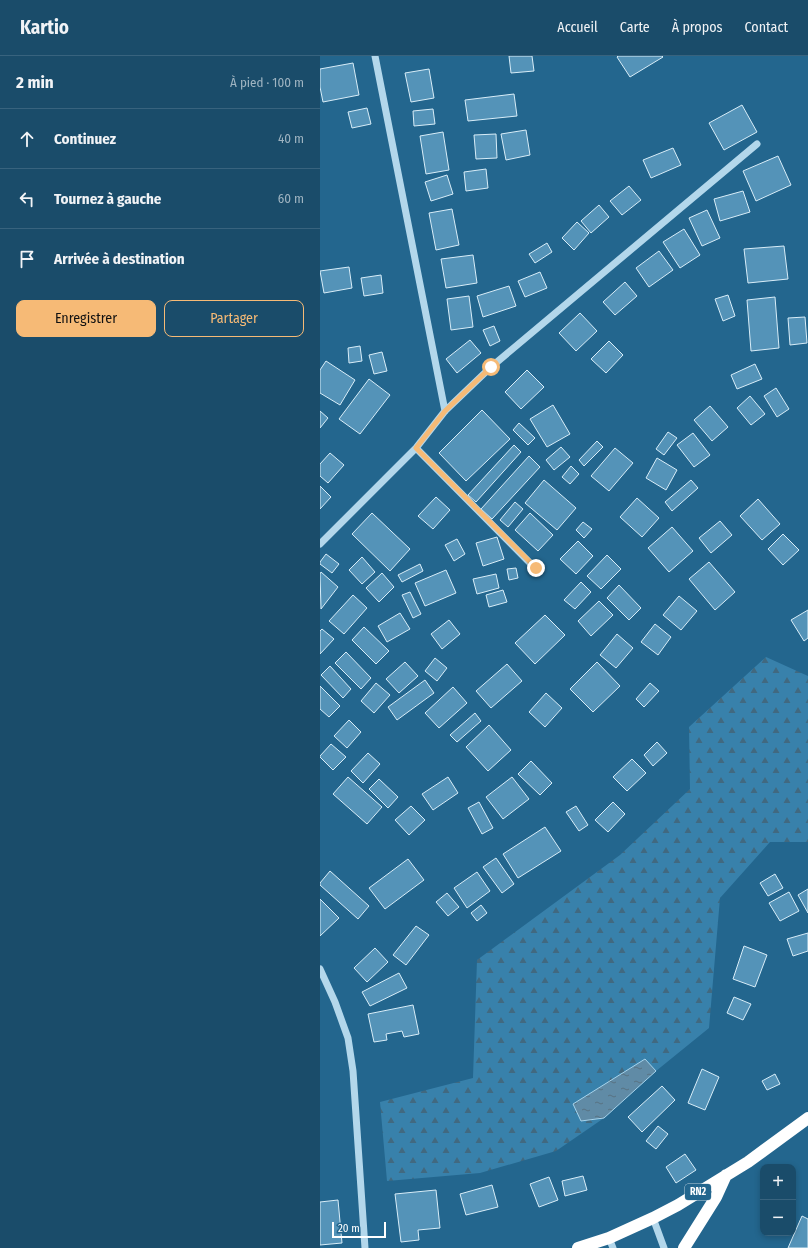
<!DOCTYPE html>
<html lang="fr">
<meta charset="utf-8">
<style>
:root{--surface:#1a4c6a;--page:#235370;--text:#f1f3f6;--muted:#9fb4c1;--line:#38637e;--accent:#f6ba76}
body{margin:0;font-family:"Fira Sans Condensed",sans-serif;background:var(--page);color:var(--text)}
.controls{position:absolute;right:12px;bottom:12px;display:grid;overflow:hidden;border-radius:8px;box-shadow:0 2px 6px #0003}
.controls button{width:36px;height:36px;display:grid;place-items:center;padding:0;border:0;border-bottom:1px solid var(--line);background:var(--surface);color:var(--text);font:20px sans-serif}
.scale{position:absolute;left:12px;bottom:10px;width:54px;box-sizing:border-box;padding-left:4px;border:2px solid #fff;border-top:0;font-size:11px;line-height:14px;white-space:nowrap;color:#fff;-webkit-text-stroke:3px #23668e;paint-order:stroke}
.stop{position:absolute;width:12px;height:12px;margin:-9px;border:3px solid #f6ba76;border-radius:50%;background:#fff}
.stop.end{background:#f6ba76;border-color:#fff;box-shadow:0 1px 4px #0008}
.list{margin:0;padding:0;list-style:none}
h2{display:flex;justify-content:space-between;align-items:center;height:52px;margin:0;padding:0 16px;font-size:17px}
h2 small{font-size:13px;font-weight:400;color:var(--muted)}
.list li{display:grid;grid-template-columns:26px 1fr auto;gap:12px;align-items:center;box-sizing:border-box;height:60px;padding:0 16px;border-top:1px solid var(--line)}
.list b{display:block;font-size:15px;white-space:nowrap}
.list em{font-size:13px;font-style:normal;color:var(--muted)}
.actions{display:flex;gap:8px;padding:12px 16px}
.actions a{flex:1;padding:9px 0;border:1px solid var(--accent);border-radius:8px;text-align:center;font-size:14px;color:var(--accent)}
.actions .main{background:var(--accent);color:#111}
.icon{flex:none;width:22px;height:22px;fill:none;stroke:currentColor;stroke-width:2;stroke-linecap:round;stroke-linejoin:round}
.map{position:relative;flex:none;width:488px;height:1192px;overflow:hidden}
header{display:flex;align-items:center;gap:24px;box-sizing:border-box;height:56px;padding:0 20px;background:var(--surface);border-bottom:1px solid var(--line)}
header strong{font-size:19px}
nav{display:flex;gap:22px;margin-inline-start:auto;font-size:14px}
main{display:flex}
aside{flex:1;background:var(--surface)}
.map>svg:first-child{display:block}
.forest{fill:url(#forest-firs)}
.water{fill:url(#water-ripples);stroke:#a7d4ec}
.building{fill:#5493b8;stroke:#d8edf8}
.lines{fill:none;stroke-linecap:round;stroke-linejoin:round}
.minor{stroke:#b3d7eb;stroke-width:7}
.highway{stroke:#fff;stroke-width:12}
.route{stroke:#f6ba76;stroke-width:5}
.labels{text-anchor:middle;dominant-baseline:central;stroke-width:3;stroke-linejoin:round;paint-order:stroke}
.shield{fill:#23668e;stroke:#bdd1dd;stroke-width:1}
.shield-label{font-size:10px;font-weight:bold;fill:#fff}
</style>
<header>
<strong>Kartio</strong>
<nav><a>Accueil</a><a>Carte</a><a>À propos</a><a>Contact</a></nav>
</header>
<main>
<aside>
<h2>2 min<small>À pied · 100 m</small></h2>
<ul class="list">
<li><svg class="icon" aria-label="ahead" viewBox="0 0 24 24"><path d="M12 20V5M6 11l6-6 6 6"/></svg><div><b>Continuez</b></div><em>40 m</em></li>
<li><svg class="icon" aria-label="left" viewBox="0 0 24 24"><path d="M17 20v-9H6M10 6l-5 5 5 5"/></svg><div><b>Tournez à gauche</b></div><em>60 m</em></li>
<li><svg class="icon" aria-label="arrive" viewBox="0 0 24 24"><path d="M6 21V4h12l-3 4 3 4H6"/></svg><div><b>Arrivée à destination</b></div></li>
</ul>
<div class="actions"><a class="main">Enregistrer</a><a>Partager</a></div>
</aside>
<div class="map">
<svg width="488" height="1192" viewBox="0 0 488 1192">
<defs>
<pattern id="forest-firs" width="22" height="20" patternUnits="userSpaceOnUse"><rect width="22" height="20" fill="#3881ab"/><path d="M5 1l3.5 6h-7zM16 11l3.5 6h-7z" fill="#416980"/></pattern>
<pattern id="water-ripples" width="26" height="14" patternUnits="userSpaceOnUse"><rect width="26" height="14" fill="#608ba6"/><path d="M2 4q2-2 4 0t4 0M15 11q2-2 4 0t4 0" fill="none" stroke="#587282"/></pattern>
</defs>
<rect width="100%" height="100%" fill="#23668e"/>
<!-- forest -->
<path class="forest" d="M446,601l42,19v166h-38l-50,56 -11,130 -53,43 -11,-12 -64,62 23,-3 -48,33 -76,22 -93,8 -7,-79 93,-24 4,-118 143,-105 70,-66 -1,-62z"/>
<!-- water -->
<path class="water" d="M325,1003l11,12 -52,47 -23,3 -8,-17z"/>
<!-- building -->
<path class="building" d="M189,0h23l2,15 -23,2z
M298,0h44l1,1 -33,20 -13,-20z
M33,7l6,32 -36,7 -3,-15v-18z
M109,13l5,29 -23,4 -6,-29z
M194,38l3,22 -49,5 -3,-21z
M422,49l15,27 -33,18 -15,-27z
M47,52l4,16 -19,4 -4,-16z
M113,53l2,15 -21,2 -1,-15z
M206,74l4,25 -24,5 -5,-26z
M123,76l6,38 -23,4 -6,-38z
M176,78l1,24 -21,1 -2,-24z
M353,92l8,17 -30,13 -8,-18z
M458,100l13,29 -35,16 -13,-30z
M166,113l2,19 -22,3 -2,-19z
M127,119l6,19 -22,7 -6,-19z
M309,130l12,14 -19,15 -12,-14z
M423,135l7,21 -30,9 -6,-22z
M279,149l10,12 -18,16 -10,-12z
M132,153l7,36 -23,5 -7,-37z
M387,154l13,28 -18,8 -13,-28z
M257,166l12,11 -15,17 -12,-12z
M364,173l16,26 -20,13 -17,-26z
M227,187l5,9 -17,11 -6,-9z
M464,190l4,33 -40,4 -4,-34z
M339,195l14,19 -24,17 -13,-19z
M153,199l4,28 -31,5 -5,-29z
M29,211l3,21 -28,5 -4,-22z
M220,216l7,16 -22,9 -7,-16z
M61,219l2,18 -19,3 -3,-18z
M305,226l12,14 -22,19 -12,-13z
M189,230l7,20 -33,11 -6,-21z
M408,239l7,21 -12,5 -8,-22z
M149,240l4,31 -22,3 -4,-31z
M455,241l4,51 -28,3 -4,-51z
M260,257l17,18 -21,20 -17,-18z
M485,261l2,26 -17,2 -2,-27z
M174,270l6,15 -10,5 -7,-16z
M150,284l11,13 -24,20 -11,-14z
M289,285l14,14 -17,18 -15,-14z
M40,290l2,15 -13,2 -1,-15z
M62,296l5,19 -13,3 -5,-19z
M6,305l29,19 -15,25 -20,-12v-23z
M435,308l7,15 -25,10 -6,-14z
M207,314l17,17 -23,22 -16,-17z
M49,323l21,16 -30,39 -21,-15z
M456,332l13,21 -12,8 -13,-21z
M430,340l15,18 -14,11 -14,-17z
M233,349l17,29 -23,13 -17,-28z
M390,350l18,21 -16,14 -18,-21z
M162,354l28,29 -44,42 -27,-28z
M0,355l8,7 -8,10z
M199,367l16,15 -7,7 -15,-15z
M348,376l9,6 -13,17 -8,-6z
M373,377l17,22 -16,12 -17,-22z
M277,385l6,6 -19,19 -5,-6z
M194,389l7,7 -45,50 -8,-7z
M241,391l9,10 -16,13 -8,-10z
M295,392l18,15 -24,28 -18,-15z
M10,397l14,12 -16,18 -8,-7v-12z
M209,400l11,11 -48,52 -11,-10z
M337,402l20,12 -11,20 -20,-12z
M251,410l8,8 -9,10 -8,-7z
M224,424l32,28 -19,22 -32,-27z
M371,424l7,8 -26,23 -7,-9z
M0,430l11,11 -11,12z
M116,441l14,13 -17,19 -15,-13z
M317,442l22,20 -17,19 -22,-20z
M438,443l22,25 -18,16 -22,-24z
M195,446l8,7 -15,18 -8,-7z
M52,457l38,36 -20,22 -38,-37z
M210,457l23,22 -15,16 -23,-21z
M400,465l12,14 -21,18 -12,-15z
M263,466l9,7 -8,9 -8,-8z
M352,471l21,24 -24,21 -21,-24z
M463,478l16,16 -16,15 -15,-16z
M177,481l7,22 -21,7 -7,-23z
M137,483l8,15 -11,7 -9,-16z
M258,485l15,15 -17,18 -16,-15z
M6,498l13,10 -7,9 -12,-9v-2z
M287,499l14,14 -20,20 -14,-13z
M42,501l13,15 -13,12 -13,-14z
M389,506l26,30 -20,18 -26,-31z
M100,508l3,7 -21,11 -4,-7z
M196,512l2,10 -9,2 -2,-11z
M126,514l10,23 -31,13 -10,-23z
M1,516l17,15 -17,22 -1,-35z
M62,517l12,14 -15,15 -13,-14z
M176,518l3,14 -22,6 -4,-15z
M261,526l10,10 -16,17 -11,-9z
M299,529l22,23 -12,12 -22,-22z
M183,534l4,12 -18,5 -3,-12z
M90,536l11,22 -8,4 -11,-23z
M33,539l14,13 -23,26 -15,-13z
M359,540l18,15 -16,19 -18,-15z
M279,545l14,14 -22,21 -13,-15z
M488,554v28l-4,3 -13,-21z
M80,557l10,16 -23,13 -9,-16z
M225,559l20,20 -30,29 -20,-21z
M129,564l11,14 -18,15 -11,-15z
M335,568l16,13 -13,18 -17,-13z
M44,571l25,24 -13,13 -24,-24z
M2,573l12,10 -14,15v-23z
M297,578l16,14 -17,20 -16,-13z
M26,596l25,26 -10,11 -26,-26z
M115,602l12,10 -10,13 -12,-10z
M85,606l13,14 -19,17 -13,-14z
M277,606l23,24 -27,26 -23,-23z
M187,608l15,17 -31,27 -15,-17z
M10,610l21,23 -8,9 -22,-23z
M105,624l9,13 -37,27 -9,-13z
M56,627l14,12 -16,18 -13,-12z
M330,627l9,8 -15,16 -8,-8z
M0,630l20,20 -11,11 -9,-8z
M133,631l14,16 -28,25 -14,-15z
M226,637l16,15 -17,19 -16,-15z
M155,657l6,8 -24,21 -7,-7z
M29,664l12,12 -14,16 -13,-12z
M169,669l22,25 -23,21 -22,-24z
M337,686l10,11 -14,13 -9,-11z
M11,688l15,13 -13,13 -13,-13v-1z
M48,697l12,11 -17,19 -12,-12z
M312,703l14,14 -19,18 -14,-14z
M211,705l21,22 -12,12 -22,-21z
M28,721l34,30 -15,17 -34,-30z
M128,721l10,16 -25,17 -11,-16z
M192,721l17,22 -26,20 -17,-22z
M59,723l19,18 -10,11 -19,-19z
M159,746l14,26 -11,6 -14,-26z
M293,746l12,12 -17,18 -13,-12z
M91,750l14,14 -16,15 -14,-15z
M256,750l12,19 -9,6 -13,-19z
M225,771l16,24 -43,27 -15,-24z
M176,802l18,26 -12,9 -19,-26z
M88,803l16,21 -39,29 -16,-21z
M10,815l39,35 -11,13 -38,-34v-2z
M157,816l13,19 -23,17 -13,-20z
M455,818l8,14 -15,8 -8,-13z
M488,833v24l-10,-18z
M469,836l10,19 -19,10 -11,-18z
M127,837l12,14 -11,9 -12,-14z
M0,843l19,19 -19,18z
M161,849l6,8 -10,8 -6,-8z
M96,870l13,9 -23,30 -13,-10z
M488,877v18l-15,5 -6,-17z
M424,890l23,9 -12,32 -22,-8z
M55,892l13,14 -21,20 -13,-14z
M79,917l8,15 -37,18 -8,-14z
M414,941l17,7 -8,16 -16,-7z
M93,949l6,29 -15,3 -2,-6 -16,3 1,6 -13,2 -6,-28z
M382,1013l17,8 -14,33 -17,-7z
M455,1018l5,10 -13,6 -5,-9z
M342,1030l13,14 -33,32 -14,-15z
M338,1070l10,8 -12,15 -10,-8z
M365,1098l11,16 -20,13 -10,-16z
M263,1120l4,14 -22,6 -3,-15z
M229,1121l9,23 -19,7 -9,-23z
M172,1129l6,22 -32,8 -6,-21z
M116,1134l4,38 -22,2 1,10 -18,2 -6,-48z
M18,1144l4,43 -22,2v-43z
M482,1160l6,3v29h-20z"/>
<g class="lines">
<!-- minor -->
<path class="minor" d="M55,0l70,355
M96,392l120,121
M0,488l96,-96 29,-37 46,-44 266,-223
M0,913l15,33 13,36 5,33 12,177
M333,1162l11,30
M289,1182l4,10"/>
<!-- highway -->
<path class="highway" d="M258,1192l31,-10 44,-20 25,-13 70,-43 60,-44
M364,1192l32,-51 10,-22"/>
</g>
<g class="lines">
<!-- route -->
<path class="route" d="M171,311l-46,44 -29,37 120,120"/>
</g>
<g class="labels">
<!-- shield labels -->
<rect class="shield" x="365" y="1128" width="26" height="16" rx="3"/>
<g class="shield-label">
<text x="378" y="1136">RN2</text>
</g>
</g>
</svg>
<div class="controls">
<button>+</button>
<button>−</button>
</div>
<div class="scale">20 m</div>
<div class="stop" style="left:171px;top:311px"></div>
<div class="stop end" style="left:216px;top:512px"></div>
</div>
</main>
